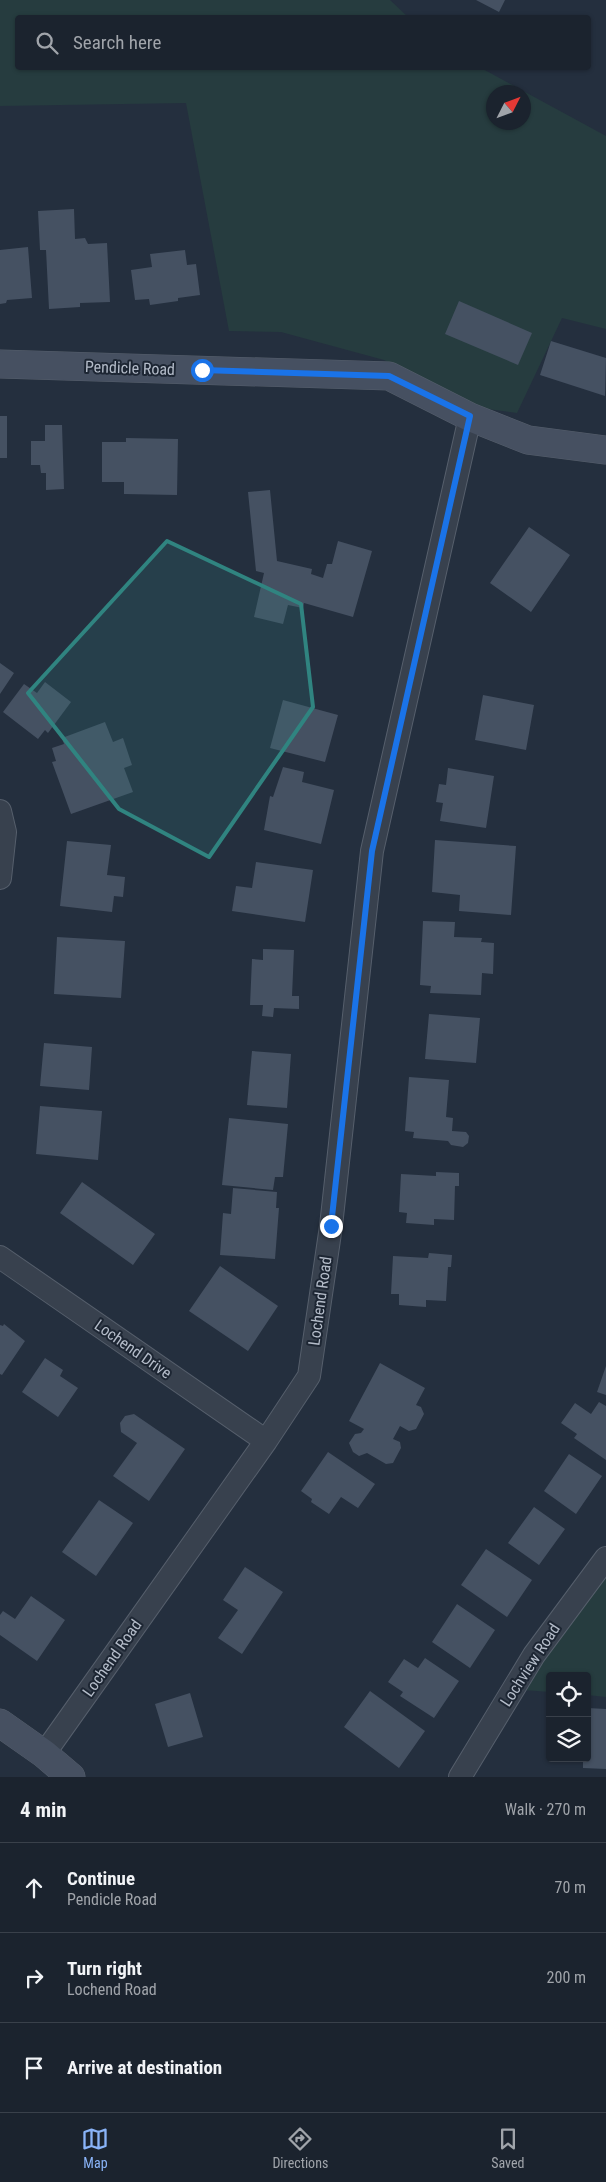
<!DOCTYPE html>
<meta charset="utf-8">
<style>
:root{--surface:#1b232e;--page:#242b36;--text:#f1f3f6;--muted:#a0a4aa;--line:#39404a;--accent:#8ab4f8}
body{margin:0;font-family:"Roboto Condensed",sans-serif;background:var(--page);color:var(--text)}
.controls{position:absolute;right:15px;bottom:15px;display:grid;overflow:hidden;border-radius:5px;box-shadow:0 1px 4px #0004}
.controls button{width:45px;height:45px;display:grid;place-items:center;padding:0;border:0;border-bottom:1px solid var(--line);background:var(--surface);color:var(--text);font:25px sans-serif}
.compass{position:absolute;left:486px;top:85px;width:45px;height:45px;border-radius:50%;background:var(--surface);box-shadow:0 1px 4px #0004;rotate:48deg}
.stop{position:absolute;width:15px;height:15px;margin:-11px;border:4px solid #1a73e8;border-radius:50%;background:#fff}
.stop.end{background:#1a73e8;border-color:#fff;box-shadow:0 1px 5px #0008}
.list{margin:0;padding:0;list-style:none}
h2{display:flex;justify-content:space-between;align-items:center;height:65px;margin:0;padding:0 20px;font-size:21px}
h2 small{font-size:16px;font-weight:400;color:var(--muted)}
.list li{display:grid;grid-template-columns:32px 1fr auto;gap:15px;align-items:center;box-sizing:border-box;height:90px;padding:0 20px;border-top:1px solid var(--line)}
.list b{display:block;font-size:19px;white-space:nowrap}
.list p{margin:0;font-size:16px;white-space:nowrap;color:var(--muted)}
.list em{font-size:16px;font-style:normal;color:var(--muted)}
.icon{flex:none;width:28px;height:28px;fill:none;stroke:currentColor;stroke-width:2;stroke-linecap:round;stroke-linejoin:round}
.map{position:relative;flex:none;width:606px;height:1777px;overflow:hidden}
.search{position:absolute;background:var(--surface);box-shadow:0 1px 4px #0004;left:15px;right:15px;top:15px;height:55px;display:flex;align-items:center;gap:12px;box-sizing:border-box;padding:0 18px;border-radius:5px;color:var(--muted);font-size:19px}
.sheet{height:335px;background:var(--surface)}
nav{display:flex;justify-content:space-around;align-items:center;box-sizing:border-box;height:70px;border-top:1px solid var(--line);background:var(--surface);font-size:14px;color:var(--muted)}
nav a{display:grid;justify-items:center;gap:2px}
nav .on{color:var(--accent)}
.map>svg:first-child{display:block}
.green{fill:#263c3f;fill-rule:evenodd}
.building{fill:#455162}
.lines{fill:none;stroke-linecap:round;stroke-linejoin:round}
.street-casing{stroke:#565f6c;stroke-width:24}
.secondary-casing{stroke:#565f6c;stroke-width:29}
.street{stroke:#38414e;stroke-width:22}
.secondary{stroke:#465061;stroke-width:28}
.route{stroke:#1a73e8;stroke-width:6}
.marked{fill:#308480;fill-opacity:0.2;stroke:#308480;stroke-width:4;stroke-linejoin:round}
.labels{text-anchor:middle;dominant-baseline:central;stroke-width:4;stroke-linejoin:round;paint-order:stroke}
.street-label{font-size:16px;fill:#b4bcc9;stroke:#1d2633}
</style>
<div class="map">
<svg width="606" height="1777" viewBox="0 0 606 1777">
<rect width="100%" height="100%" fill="#242f3e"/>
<!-- green -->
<path class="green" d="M0,0h390l18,17 -390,1v50h463l125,68v193l-44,-11 -45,95 -44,-6 -89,-47 -103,-28 -52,-1 -43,-228 -186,3zM494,92h30v30h-30z
M606,1574v123l-19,-2v-19h-37v16l-27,-2z"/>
<!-- building -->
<path class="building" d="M476,0h29l-6,12z
M74,209l1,30 10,-1 3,6 19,-1 3,59 -30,1v4l-31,2 -3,-59h-6l-2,-39z
M28,247l4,51 -25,2 -1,3 -6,1v-54z
M185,250l2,15 9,-1 4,31 -22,3v3l-28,4 -1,-6 -14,1 -4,-30 21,-3 -2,-13z
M459,301l73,32 -14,32 -73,-31z
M551,341l55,17 -1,38 -65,-21z
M0,416h7v42h-7z
M45,425h17l2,64 -18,1v-17h-5l-1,-8h-9v-24h14z
M126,438l52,1 -1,56 -53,-1v-12h-22v-40h24z
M270,490l7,71 35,8 -1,5 12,4 4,-14h5l6,-23 34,10 -19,66 -49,-14 -1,5 -15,-3 -5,19 -29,-7 10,-44 -8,-2 -8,-79z
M529,527l41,28 -39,57 -41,-29z
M0,663l14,10 -14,21z
M45,682l26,20 -23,31 -3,-3 -7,9 -35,-27 21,-28 13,9z
M483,695l51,10 -8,45 -51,-10z
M283,700l55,15 -13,47 -55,-14z
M105,722l8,20 10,-4 9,27 -8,3 9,24 -62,22 -19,-52 4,-1 -4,-13 12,-4 -2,-6z
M283,767l21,5 -2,10 32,8 -13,54 -57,-14 6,-34 3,1z
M448,768l46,8 -8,52 -46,-7 3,-18 -7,-1 3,-18 7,1z
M435,840l81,6 -5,69 -52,-4 1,-16 -28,-3z
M67,841l44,4 -4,30 18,2 -2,20 -9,-1 -2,16 -52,-6z
M256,862l57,8 -8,52 -73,-11 4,-25 16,2z
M423,921l32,1 -1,15 28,1 -1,4 13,1 -1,31 -11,-1 -1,22 -51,-2 1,-7 -11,-1z
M57,937l68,4 -4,57 -67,-4z
M263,949l31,1 -2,46h7v13l-25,-1 -1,9 -11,-1 1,-11h-13l2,-46 11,1z
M429,1014l51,4 -4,45 -51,-4z
M44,1043l48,4 -3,43 -49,-4z
M252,1051l39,3 -4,54 -40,-3z
M409,1077l40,3 -3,37 7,1 -1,13 14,1 3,4 -1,7 -5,4 -12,-2 -3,-4 -35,-3 1,-6 -9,-1z
M40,1106l62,5 -4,49 -62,-6z
M229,1118l59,6 -5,53h-8l-2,13 -51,-5z
M436,1172l23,1v13h-4l-1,34 -20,-1v6l-28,-2 1,-10 -8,-1 2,-38 35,2z
M82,1182l73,52 -22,31 -73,-52z
M233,1188l44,4 -1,16h3l-4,51 -55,-4 3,-42 8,1z
M429,1253l23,2 -1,12h-3l-2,34 -20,-1v7l-27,-2v-11h-8l2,-38 35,2z
M220,1266l58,40 -30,45 -59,-40z
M4,1324l21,17 -23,34 -2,-1v-49l3,1z
M45,1358l18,12 -3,6 18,12 -20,29 -36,-25z
M380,1363l45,25 -9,17 5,2 3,7 -8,15 -7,2 -9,-5 -7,13 7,3 1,6 -8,15 -7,1 -19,-11 -8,3 -6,-4 -4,-9 6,-9 6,-1 3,-4 -15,-8z
M606,1366v29l-9,-3z
M599,1402l7,4v54l-32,-22 3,-4 -16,-11 14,-20 16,11z
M134,1414l51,35 -36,52 -36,-25 24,-33 -16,-11 -1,-9 5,-7z
M328,1452l47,32 -17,24 -17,-11 -12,17 -18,-12 1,-3 -11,-8z
M569,1454l33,22 -26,38 -32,-23z
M99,1500l34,23 -37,53 -34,-24z
M534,1507l31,22 -26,36 -31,-22z
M486,1549l46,31 -25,37 -46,-32z
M245,1567l38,25 -41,62 -24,-16 20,-28 -15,-10z
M31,1596l34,24 -28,41 -37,-26v-20l3,-4 12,8z
M457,1604l38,26 -25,38 -38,-26z
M425,1658l34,23 -25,37 -34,-22 3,-4 -15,-10 16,-23 14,9z
M370,1691l55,40 -26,37 -55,-41z
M190,1693l13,44 -35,10 -13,-43z
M587,1708l19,1v60l-23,-1v-10h4z"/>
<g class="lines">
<defs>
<path id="street" d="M0,811l5,21 -5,46
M0,1257l266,184
M44,1754l222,-313 43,-65 22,-150 41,-375 98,-434
M460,1777l74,-122 72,-97"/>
<path id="secondary" d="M0,364l389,12 81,41 58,23 78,10
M0,1723l44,31 27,23"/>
</defs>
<!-- street casing -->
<use href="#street" class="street-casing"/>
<!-- secondary casing -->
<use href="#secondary" class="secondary-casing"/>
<!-- street -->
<use href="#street" class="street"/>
<!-- secondary -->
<use href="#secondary" class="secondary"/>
</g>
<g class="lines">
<!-- route -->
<path class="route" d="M202,370l187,6 81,40 -98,435 -41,375"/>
</g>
<!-- marked area -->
<path class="marked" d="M167,541l134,63 12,103 -104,150 -90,-48 -91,-116z"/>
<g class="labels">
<!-- street labels -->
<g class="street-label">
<text transform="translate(130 368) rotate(2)">Pendicle Road</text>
<text transform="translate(320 1301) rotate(-82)">Lochend Road</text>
<text transform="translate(133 1349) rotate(35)">Lochend Drive</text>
<text transform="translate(112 1658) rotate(-55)">Lochend Road</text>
<text transform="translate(530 1665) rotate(-57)">Lochview Road</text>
</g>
</g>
</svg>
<div class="controls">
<button><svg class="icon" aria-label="locate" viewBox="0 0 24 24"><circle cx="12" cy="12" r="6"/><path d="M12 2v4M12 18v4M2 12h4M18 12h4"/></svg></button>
<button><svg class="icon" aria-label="layers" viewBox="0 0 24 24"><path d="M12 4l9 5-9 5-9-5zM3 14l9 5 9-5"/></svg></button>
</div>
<svg class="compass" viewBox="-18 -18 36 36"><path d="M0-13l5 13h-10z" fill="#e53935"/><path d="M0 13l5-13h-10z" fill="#a0a4aa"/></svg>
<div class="stop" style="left:202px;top:370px"></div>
<div class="stop end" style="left:331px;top:1226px"></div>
<div class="search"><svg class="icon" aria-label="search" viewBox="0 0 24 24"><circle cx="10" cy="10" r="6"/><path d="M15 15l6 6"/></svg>Search here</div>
</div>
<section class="sheet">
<h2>4 min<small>Walk · 270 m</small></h2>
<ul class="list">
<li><svg class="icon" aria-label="ahead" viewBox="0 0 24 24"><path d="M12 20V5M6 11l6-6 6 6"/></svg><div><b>Continue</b><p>Pendicle Road</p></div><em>70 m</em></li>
<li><svg class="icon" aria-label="right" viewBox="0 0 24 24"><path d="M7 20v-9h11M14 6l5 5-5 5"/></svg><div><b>Turn right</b><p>Lochend Road</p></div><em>200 m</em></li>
<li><svg class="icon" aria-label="arrive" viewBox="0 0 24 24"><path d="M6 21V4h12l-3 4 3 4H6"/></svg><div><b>Arrive at destination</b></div></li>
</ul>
</section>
<nav>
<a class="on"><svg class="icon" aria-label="map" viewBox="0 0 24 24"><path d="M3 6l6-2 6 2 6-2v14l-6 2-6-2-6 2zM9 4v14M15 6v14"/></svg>Map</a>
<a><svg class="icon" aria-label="directions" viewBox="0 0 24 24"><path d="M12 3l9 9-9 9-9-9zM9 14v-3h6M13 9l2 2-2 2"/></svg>Directions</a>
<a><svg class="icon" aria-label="saved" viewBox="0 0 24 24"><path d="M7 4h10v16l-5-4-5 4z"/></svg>Saved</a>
</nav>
